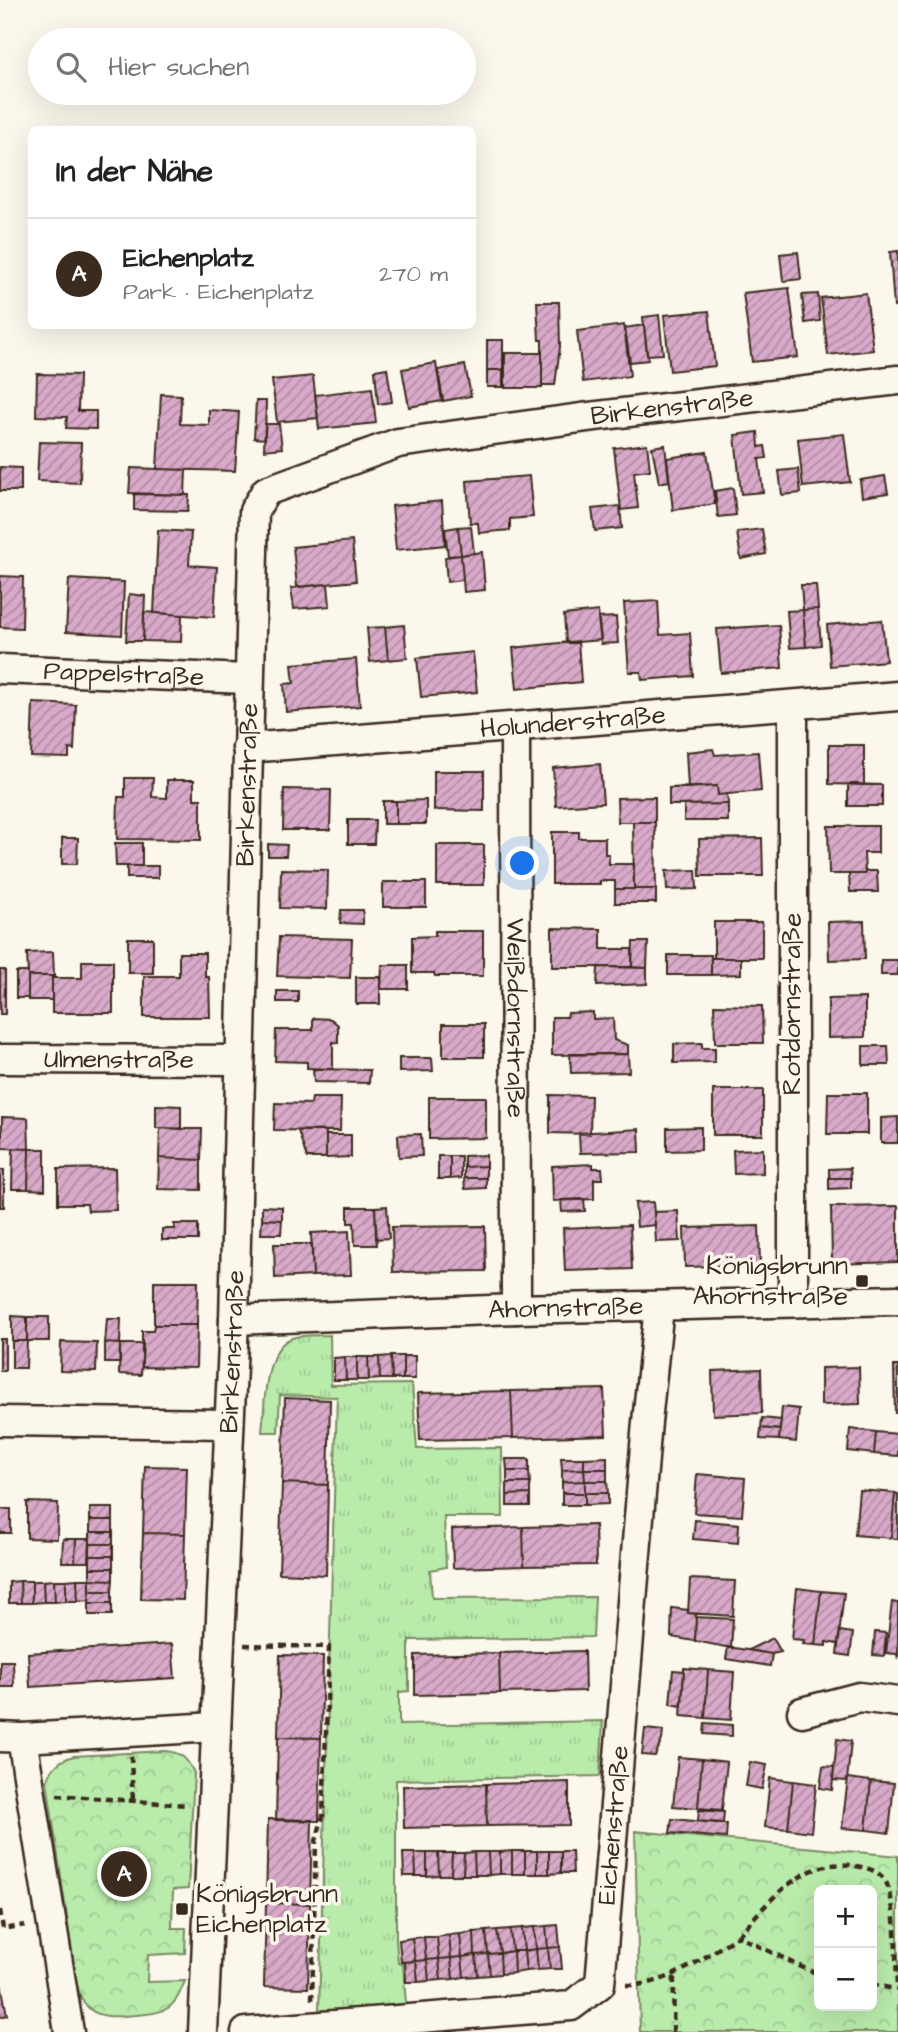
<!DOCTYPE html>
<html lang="de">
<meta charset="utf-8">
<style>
:root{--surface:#fff;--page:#f2f2f2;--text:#222;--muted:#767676;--line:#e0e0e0;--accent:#3b2a1e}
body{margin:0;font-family:"Architects Daughter",sans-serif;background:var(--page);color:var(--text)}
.controls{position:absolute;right:21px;bottom:21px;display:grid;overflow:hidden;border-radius:10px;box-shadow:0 7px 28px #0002}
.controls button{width:63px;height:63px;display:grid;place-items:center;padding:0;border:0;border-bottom:2px solid var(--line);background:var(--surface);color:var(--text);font:35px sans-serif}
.you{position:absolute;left:523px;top:864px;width:24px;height:24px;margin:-18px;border:5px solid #fff;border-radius:50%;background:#1a73e8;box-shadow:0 0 0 10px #1a73e833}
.badge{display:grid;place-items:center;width:46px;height:46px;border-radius:50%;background:var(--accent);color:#fff;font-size:23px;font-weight:700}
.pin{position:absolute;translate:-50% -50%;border:4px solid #fff;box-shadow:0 2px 7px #0006}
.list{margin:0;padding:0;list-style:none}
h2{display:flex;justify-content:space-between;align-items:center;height:91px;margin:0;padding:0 28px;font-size:30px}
h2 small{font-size:23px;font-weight:400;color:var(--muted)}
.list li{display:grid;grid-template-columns:46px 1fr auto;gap:21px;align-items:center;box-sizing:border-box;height:112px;padding:0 28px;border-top:2px solid var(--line)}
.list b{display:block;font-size:26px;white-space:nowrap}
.list p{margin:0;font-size:23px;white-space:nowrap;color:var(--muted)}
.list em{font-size:23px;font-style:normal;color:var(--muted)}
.icon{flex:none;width:38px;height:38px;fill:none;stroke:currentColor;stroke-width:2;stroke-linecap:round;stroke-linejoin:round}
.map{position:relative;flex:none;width:898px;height:2032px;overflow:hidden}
.search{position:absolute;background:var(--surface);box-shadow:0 7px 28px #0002;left:28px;top:28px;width:448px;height:77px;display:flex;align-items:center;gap:18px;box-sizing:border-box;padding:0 24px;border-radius:38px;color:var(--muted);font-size:26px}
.panel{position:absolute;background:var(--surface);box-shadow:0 7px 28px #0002;left:28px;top:126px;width:448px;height:203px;border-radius:10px}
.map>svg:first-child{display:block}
.grass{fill:url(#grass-tufts);stroke:#7a8a64;stroke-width:2}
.park{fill:url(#park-crowns);stroke:#7a8a64;stroke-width:2;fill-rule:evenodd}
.building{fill:url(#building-hatch);stroke:#3b2a1e;stroke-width:2}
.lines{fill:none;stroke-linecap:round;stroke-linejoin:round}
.minor-casing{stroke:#3b2a1e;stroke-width:33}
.path{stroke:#3b2a1e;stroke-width:4.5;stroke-dasharray:7 5;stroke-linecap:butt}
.minor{stroke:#fbf7ec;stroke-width:28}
.poi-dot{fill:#3b2a1e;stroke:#fbf7ec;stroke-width:2.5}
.labels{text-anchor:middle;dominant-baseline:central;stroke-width:7;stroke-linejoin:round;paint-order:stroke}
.street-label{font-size:26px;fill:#3b2a1e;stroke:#fbf7ec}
.poi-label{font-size:26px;fill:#3b2a1e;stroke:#fbf7ec;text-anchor:end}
</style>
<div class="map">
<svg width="898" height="2032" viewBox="0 0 898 2032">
<defs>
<pattern id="grass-tufts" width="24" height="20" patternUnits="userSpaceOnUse" patternTransform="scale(1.75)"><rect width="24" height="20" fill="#b9ebab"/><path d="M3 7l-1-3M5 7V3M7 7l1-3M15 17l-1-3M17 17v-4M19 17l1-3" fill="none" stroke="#a0ca93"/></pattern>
<pattern id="park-crowns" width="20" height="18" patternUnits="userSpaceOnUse" patternTransform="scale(1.75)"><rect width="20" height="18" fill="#b9ebab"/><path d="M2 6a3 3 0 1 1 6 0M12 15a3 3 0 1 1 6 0" fill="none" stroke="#a0ca93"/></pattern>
<pattern id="building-hatch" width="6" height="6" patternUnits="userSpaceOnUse" patternTransform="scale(1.75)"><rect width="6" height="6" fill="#d9a9c9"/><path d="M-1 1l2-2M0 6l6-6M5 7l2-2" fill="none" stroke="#b18aa3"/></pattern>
</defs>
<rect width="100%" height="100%" fill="#fbf7ec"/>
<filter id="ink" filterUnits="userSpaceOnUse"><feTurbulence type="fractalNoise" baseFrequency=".0143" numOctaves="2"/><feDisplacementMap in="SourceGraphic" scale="14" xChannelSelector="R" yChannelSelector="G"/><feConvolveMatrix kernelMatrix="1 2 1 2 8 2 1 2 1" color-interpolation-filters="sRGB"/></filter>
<g filter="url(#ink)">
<!-- grass -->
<path class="grass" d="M330,1335l1,50 81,-1 5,65 85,-1 1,69h-59l2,50 -16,3 2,28 163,-1 -2,40 -184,3v51l-10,1v33l204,-4 -3,55 -204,4v160l2,23 5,1 3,40 -87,7 18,-614 -57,-2 -2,37h-16c3,-25 1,-84 30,-94 11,-4 26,-2 38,-3z"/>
<!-- park -->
<path class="park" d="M164,1751c17,1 23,7 30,22l-6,116 -15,1 -1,38h14l-1,25 -37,2 -1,27 38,-1c-4,9 -8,21 -17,27 -9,6 -22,6 -32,7 -30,3 -51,4 -59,-30l-30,-203c5,-15 12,-22 27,-26z
M635,1831l263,25v176h-258zM819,1890h53v116h-53z"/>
<!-- building -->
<path class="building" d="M898,251v55l-4,1 -4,-55z
M798,252l3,27 -18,2 -3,-27z
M789,288l9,69 -46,5 -9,-69z
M866,293l7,57 -45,5 -7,-57z
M818,294l2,27 -15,2 -3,-28z
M537,302h22l1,45 -5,38h-13v-45h-3z
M709,311l6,55 -45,5 -6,-56z
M659,315l4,39 -16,1 -4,-38z
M624,325l6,51 -47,6 -6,-51z
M644,325l4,35 -18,2 -5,-34z
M487,340h16v30h-16z
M505,353h37v35h-37z
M436,363l6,38 -33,6 -7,-38z
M465,365l6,31 -28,5 -5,-31z
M387,368l5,34 -14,2 -3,-34z
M487,370h16v17h-16z
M37,374l42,1 -1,36h18v18l-30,-1 1,-11 -31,-1z
M313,376l5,42 -41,4 -5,-42z
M372,388l4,35 -57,6 -4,-34z
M161,394l20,1 -1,29 29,1v-15l30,2 -4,59 -78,-2z
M256,401h10l-1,38 -11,-1z
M265,424h14l3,24 -18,2z
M758,432l1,15 6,-1 2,12 -8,1 4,33 -22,2 -6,-59z
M844,434l6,48 -47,5 -5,-48z
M39,442l42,1 -1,40 -43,-2z
M647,444l3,26 -16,2 4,36 -17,2 -7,-62z
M665,445l4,36 -10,2 -7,-36z
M707,452l8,52 -42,6 -6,-52z
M0,467l21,1v23h-21z
M131,468l55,2 -1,25 -56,-2z
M798,469l3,24 -19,2 -3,-24z
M529,476l4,41 -23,2v11l-31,3 -1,-10h-8l-3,-42z
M885,476l3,17 -26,4 -2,-17z
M733,488l3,27 -18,2 -3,-26z
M134,494l55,1 -1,16 -54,-1z
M442,501l3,44 -49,5 -4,-44z
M620,506l2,22 -27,3 -3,-22z
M471,526l3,27 -13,2 -3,-28z
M458,527l3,28 -13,1 -3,-27z
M762,529l4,25 -25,5 -4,-27z
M158,530l33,2 -2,33 28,2 -3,50 -60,-4z
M352,541l4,40 -59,6 -4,-40z
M482,552l3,38 -21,2 -3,-37z
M461,555l2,25 -16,2 -2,-25z
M0,576l23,1 -1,51 -22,-1z
M69,579l55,3 -2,53 -56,-3z
M328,584l2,22 -36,3 -3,-21z
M801,585h15l2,24 -15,1z
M129,594l16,2 -2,45h-17z
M658,601l2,34 30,-2 3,43 -51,4 -1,-8h-12l-5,-69z
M818,609l3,36 -15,2 -3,-37z
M803,610l3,37 -16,1 -3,-37z
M598,611l3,29 -35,3 -2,-28z
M144,612l38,3 -1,27 -38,-1z
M616,617l2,26 -17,1 -3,-26z
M882,620l4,41 -56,5 -3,-41z
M404,625l3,33 -19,2 -3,-33z
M779,625l3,43 -61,5 -4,-44z
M385,627l3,33 -18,2 -3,-34z
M578,641l3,41 -64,7 -4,-41z
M473,652l4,40 -56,5 -4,-39z
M356,659l4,47 -74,6 -2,-28 10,-1 -2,-19z
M33,703l43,2 -2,45 -5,-1v9l-38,-1z
M829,745h35v40l-35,-1z
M713,749l2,6 43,-3 3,39 -43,4 -1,-9 -29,2 -2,-36z
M600,764l3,39 -47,3 -3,-38z
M434,771h50v40l-50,-1z
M125,778h28l-1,19 15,1v-18h27v19h7v41l-84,-1 1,-42h7z
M848,784l34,1v21h-34z
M717,786l1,9 9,-1 1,10 -59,1v-17z
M284,789l47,1 -1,40h-47z
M655,797v25h-37l-1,-24z
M426,800v24h-30v-23z
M383,801h13v23h-13z
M728,804v17h-44v-16z
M348,820h27l-1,24h-26z
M633,822h22l1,67h-22z
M828,826h50v27h-14l1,21h-36z
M552,832h27v6h26v16h4v10h25v25h-19v-8h-15v3h-48z
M62,838h16l-1,26h-15z
M762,838l1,38h-63l-1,-37z
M115,843h27v23h-26z
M268,844l19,1 -1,11h-18z
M437,845h47v40h-47z
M127,866h31v12h-31z
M281,869l47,1 -1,39 -47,-1z
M696,870l1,19 -30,1 -1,-19z
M865,871h12l1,21h-28l-1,-18h16z
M383,882h43v25h-43z
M615,889h41v14h-41z
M341,910h22v14l-23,-1z
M864,921l1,38 -36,1 -1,-38z
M714,922h48v36h-48z
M552,928l49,1v20h31v18h-80z
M435,931h48v45h-48l-1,-3h-22v-36l23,-1z
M279,937l73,2 -2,39 -73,-2z
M128,938h25v35h-25z
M633,942h15l-1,26 -15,-1z
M53,952l1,24h-26l-1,-23z
M179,953h26v24h4l1,40h-66v-41h35z
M668,955h43v20h-43z
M711,958h30v16l-30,1z
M881,960h17v15h-17z
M82,961h31v52h-61v-35h30z
M382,965h26v24h-27z
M598,967l49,1v16l-50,2z
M0,970h5v44h-5z
M16,972h12v26h-12z
M28,976h24v24h-24z
M356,977h24v27h-24z
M277,991h21v11h-21z
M865,998v39l-37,1v-39z
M714,1005l48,1 1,37h-48z
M593,1012v7l20,-1 1,22 14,5v9l-76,1v-38h15l1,-4z
M313,1018l18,1 7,6v18l-5,-1v27l-26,-1v-6l-32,-1 1,-31h37z
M443,1024h41v33h-41z
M702,1043v5h13v14l-41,1v-19z
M863,1046h25l1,19h-26z
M570,1054h58l1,18 -58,1z
M399,1058h33l1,13 -34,1z
M313,1069l57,1 -1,13 -55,-1z
M713,1090h50v45h-50z
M828,1093h39v41h-40z
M550,1095l41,1 -1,38 -40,-1z
M429,1097h57v41l-57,1z
M312,1098h29l-1,33 -66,-1 1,-27 36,1z
M156,1105l25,1v23l-25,-1z
M2,1117l26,1 1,31 -27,-1z
M898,1117v26h-17v-25z
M701,1127v23l-34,1v-23z
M160,1128l42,1 -1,31 -42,-2z
M639,1129l1,23 -60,1 -1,-20z
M298,1131h28v27h-19z
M421,1134l1,22 -23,1 -1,-22z
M326,1135h25v22l-25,1z
M13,1148l16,1 -1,40h-16z
M29,1149h16v41l-17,-1z
M763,1149v24l-29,1 -1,-24z
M486,1155v11l-22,1v-11z
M438,1156h12v23h-12z
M450,1156h11v22l-11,1z
M159,1158l42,2v30l-43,-1z
M593,1164v4h9l1,11h-9v20l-41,2 -1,-35z
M486,1166v12h-22v-11z
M115,1168l1,42 -28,1 -1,-7h-29v-35z
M850,1168l1,10h-22v-9z
M0,1170h4v37h-4z
M464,1178h22v10l-21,1z
M829,1178h22v10l-22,1z
M584,1199l1,12 -23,1 -1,-12z
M653,1202l2,23 -18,2 -2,-24z
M262,1206l20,1v13l-20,-1z
M387,1206l2,32 -13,1 -1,-32z
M898,1206v56l-66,2 -1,-57z
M348,1207h27l2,38h-22l-1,-22h-6z
M678,1211l2,30 -24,1 -2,-30z
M262,1219l20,1 -1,14h-20z
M174,1224h24v16h-36v-11h13z
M630,1225l2,44 -67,2 -2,-43z
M485,1226l1,45 -93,1 -1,-45z
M759,1226l1,39 -75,2 -1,-39z
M349,1231l2,44 -38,1 -2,-43z
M274,1244h38l1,32 -38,2z
M154,1281h44l-1,44h-43z
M12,1316l15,1v24h-15z
M27,1317h22v24h-22z
M107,1319h14l-1,25 -15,-1z
M154,1325h43l-1,43 -54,-1v-36h11z
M0,1339h5v32h-5z
M12,1341h15l-1,27h-14z
M61,1342l36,1 -1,29 -36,-1z
M105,1343l15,1v19h-15z
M120,1344h23l-2,31 -22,-1z
M391,1356l1,23h-12l-1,-22z
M391,1356h12v23h-11z
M403,1356h12v23h-12z
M345,1357h12v23h-11z
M345,1357l1,23h-12v-22z
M357,1357h11l1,23h-12z
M368,1357h11l1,22 -11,1z
M894,1366h4v47h-3z
M859,1367l1,37 -39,1v-37z
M761,1369l1,44 -49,2 -1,-44z
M604,1389l2,46 -93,3 -2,-47z
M511,1391l2,47 -93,2 -2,-47z
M285,1398l45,2 -2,85 -46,-2z
M782,1407l17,2 -3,33 -17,-2z
M762,1418l19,2 -1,10 -19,-2z
M761,1428l19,2 -1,10 -19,-1z
M850,1429l26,3 -2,22 -26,-3z
M876,1432l22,2v22l-24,-2z
M607,1457v12h-23v-11z
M561,1458h23v11l-22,1z
M506,1459h23v12h-22z
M145,1466l42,1 -2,67 -42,-1z
M584,1469h23v12h-22z
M584,1469l1,12 -23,1v-12z
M507,1471h22l1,12h-23z
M697,1474l48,4 -3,38 -48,-3z
M585,1481h22l1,12h-23z
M585,1481v12h-23v-11z
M282,1483l46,2 -2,90 -47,-2z
M507,1483h23v11l-23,1z
M859,1490l36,3 -4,45 -36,-3z
M562,1493h23v12h-23z
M585,1493h23v11l-23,1z
M895,1493l3,1v45l-7,-1z
M530,1494v12h-23v-11z
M27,1502l31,1 -1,36 -30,-1z
M90,1508h23v12h-23z
M0,1509h11v24h-11z
M90,1520h23v12h-23z
M695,1520l44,4 -1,19 -45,-4z
M595,1525l1,40 -72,1 -1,-39z
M523,1527l1,39 -71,2 -1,-39z
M90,1532h23v12h-23z
M143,1533l42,1 -2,66 -42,-1z
M63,1539h13l-1,23h-13z
M76,1539h14l-1,23h-14z
M90,1544h23v12h-23z
M90,1556h23v12h-23z
M90,1568h23v12l-23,-1z
M77,1579h13l-1,21 -11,1z
M77,1579l1,22h-12v-21z
M90,1579l23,1 -1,11h-22z
M690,1579l45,2 -2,35 -45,-3z
M54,1580l1,22h-11l-1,-21z
M54,1580h12v21l-11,1z
M20,1581l1,22h-12v-21z
M20,1581h12v22h-11z
M32,1581h11l1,21 -12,1z
M797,1588l24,3 -6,54 -12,-1 1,-4 -12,-1z
M90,1591h22v12h-23z
M821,1591l23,2 -6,51 -12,-2v4l-11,-1z
M892,1602l6,1v56l-1,-5 -11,-1z
M89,1603h23v12h-23z
M672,1608l16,2v3l8,1 -1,27 -24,-4z
M696,1617l37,2 -2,29 -36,-7z
M840,1631l13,2 -3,23 -13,-2z
M875,1632l11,1 -2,23 -11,-1z
M773,1638l8,14 -9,2 -24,-4z
M172,1644l3,34 -145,9 -2,-34z
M728,1647l44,7 -2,12 -44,-7z
M584,1651l1,40 -85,2 -1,-40z
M499,1653l1,40 -85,2v-40z
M280,1655l43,1 -2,82 -43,-1z
M0,1661h13l1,26h-14z
M684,1668l24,2 -3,48 -24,-2z
M673,1670l11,1 -2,35 -12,-2z
M708,1670l26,2 -3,48 -26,-2z
M705,1723l27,2v11l-28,-2z
M645,1729l18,2 -1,9 -7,16 -13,-1z
M278,1737l43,1 -2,83 -43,-1z
M837,1739l14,2 -4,40 -14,-1z
M678,1757l24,2 -4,49 -25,-2z
M702,1759l25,3 -5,48 -24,-2z
M750,1762l17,3 -5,24 -16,-3z
M823,1766l11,1 -2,23 -12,-2z
M770,1778l23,3 -5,48 -23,-2z
M848,1778l23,3 -5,49 -24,-2z
M793,1781l23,3 -5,48 -23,-3z
M871,1781l23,2 -5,50 -23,-3z
M569,1782v43l-82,1 -1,-42z
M486,1784l1,42 -83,2 -1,-42z
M699,1810l25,2 -1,11 -25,-2z
M268,1819l44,1 -2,84 -44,-1z
M672,1819l55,5 -1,14 -56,-5z
M512,1851h13v23h-13z
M512,1851v23h-12v-22z
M525,1851h12v23h-12z
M537,1851h12v23h-12z
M549,1851h12v22l-12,1z
M561,1851h11l1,22h-12z
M474,1852h14l1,23h-14z
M474,1852l1,23h-12l1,-22z
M488,1852h12v22l-11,1z
M403,1853h12l1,23h-12z
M415,1853h12v23h-11z
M427,1853h11l1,22 -12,1z
M438,1853h14l-1,22h-12z
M452,1853h12l-1,22h-12z
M266,1903l44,1 -2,84 -44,-1z
M558,1925l2,22 -12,1 -2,-22z
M546,1926l2,22 -12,1 -2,-22z
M534,1927l2,22 -12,2 -2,-23z
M522,1928l2,23h-12l-2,-22z
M510,1929l2,22 -12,2 -3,-23z
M497,1930l3,23 -12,1 -2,-23z
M486,1931l2,23 -13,1 -1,-23z
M474,1932l1,23 -13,2 -2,-23z
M460,1934l2,23 -11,1 -2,-23z
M449,1935l2,23 -12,1 -2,-22z
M424,1937h13l2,22 -13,1z
M424,1937l2,23 -11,1 -3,-23z
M412,1938l3,23 -14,1 -2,-22z
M560,1947l2,22h-12l-2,-21z
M548,1948l2,21 -12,1 -2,-21z
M536,1949l2,21 -12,1 -2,-20z
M513,1951h11l2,20 -12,2z
M513,1951l1,22 -13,1 -1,-21z
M500,1953l1,21 -11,1 -2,-21z
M488,1954l2,21 -12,1 -2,-21z
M476,1955l2,21 -14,1 -2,-20z
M462,1957l2,20 -11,2 -2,-21z
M451,1958l2,21 -12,1 -2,-21z
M439,1959l2,21 -12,1 -2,-21z
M427,1960l2,21 -11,1 -2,-21z
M416,1961l2,21h-12l-1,-20z
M0,1978l7,37 -7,2z"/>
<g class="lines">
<defs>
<g id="minor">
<path id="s1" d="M0,669l248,10"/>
<path d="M793,705v597"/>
<path id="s2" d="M515,728l1,581"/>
<path id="s3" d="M247,748l651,-52"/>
<path id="s4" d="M0,1059l239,1"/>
<path id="s5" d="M234,1320l282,-11 382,-9"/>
<path d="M0,1421l228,3"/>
<path d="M802,1712l57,-15 39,5"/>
<path d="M0,1737l22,1 194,-11"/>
<path d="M22,1738l47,294"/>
<path id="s6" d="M203,2032l31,-712 20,-809 12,-20 132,-48 190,-26 310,-37"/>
<path id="s7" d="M246,2032l325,-26 29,-22 47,-562 12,-115"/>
</g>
</defs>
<!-- minor casing -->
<use href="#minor" class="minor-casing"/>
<!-- path -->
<path class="path" d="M244,1645l85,2 -6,169 -7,25 -4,160
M131,1756l2,47
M57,1795l130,10
M0,1910l3,19 22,-4
M738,1936c30,-34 67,-81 118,-70 11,2 21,4 28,13 13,16 12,88 13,111
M872,1984l26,6
M626,1985c41,2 78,-28 112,-49l72,35 9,2
M673,2032l1,-57"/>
<!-- minor -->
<use href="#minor" class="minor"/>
</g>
</g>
<!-- markers -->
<g class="poi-dot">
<rect x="855" y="1274" width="14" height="14" rx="3.5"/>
<rect x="175" y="1902" width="14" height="14" rx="3.5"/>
</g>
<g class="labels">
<!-- street labels -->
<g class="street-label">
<text stroke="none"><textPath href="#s6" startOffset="1962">Birkenstraße</textPath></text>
<text stroke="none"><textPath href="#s1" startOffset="124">Pappelstraße</textPath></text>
<text stroke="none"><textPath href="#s3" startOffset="327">Holunderstraße</textPath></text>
<text stroke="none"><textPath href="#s6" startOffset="1248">Birkenstraße</textPath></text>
<text transform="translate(792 1004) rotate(-90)">Rotdornstraße</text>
<text stroke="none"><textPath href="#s2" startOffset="290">Weißdornstraße</textPath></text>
<text stroke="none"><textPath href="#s4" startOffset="119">Ulmenstraße</textPath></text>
<text stroke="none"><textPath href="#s5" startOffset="332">Ahornstraße</textPath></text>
<text stroke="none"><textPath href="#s6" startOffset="681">Birkenstraße</textPath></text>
<text stroke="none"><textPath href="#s7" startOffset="522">Eichenstraße</textPath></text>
</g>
<!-- poi labels -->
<g class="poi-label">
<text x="848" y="1266">Königsbrunn<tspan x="848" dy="30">Ahornstraße</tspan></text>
<text x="196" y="1894" text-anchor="start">Königsbrunn<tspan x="196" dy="30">Eichenplatz</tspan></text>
</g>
</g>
</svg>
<div class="controls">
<button>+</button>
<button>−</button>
</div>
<div class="you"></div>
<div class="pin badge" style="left:124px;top:1874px">A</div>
<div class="search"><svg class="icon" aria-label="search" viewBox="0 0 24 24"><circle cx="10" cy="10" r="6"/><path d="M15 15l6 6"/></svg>Hier suchen</div>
<section class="panel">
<h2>In der Nähe<small></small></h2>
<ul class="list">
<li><span class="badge">A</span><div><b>Eichenplatz</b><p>Park · Eichenplatz</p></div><em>270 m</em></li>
</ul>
</section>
</div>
